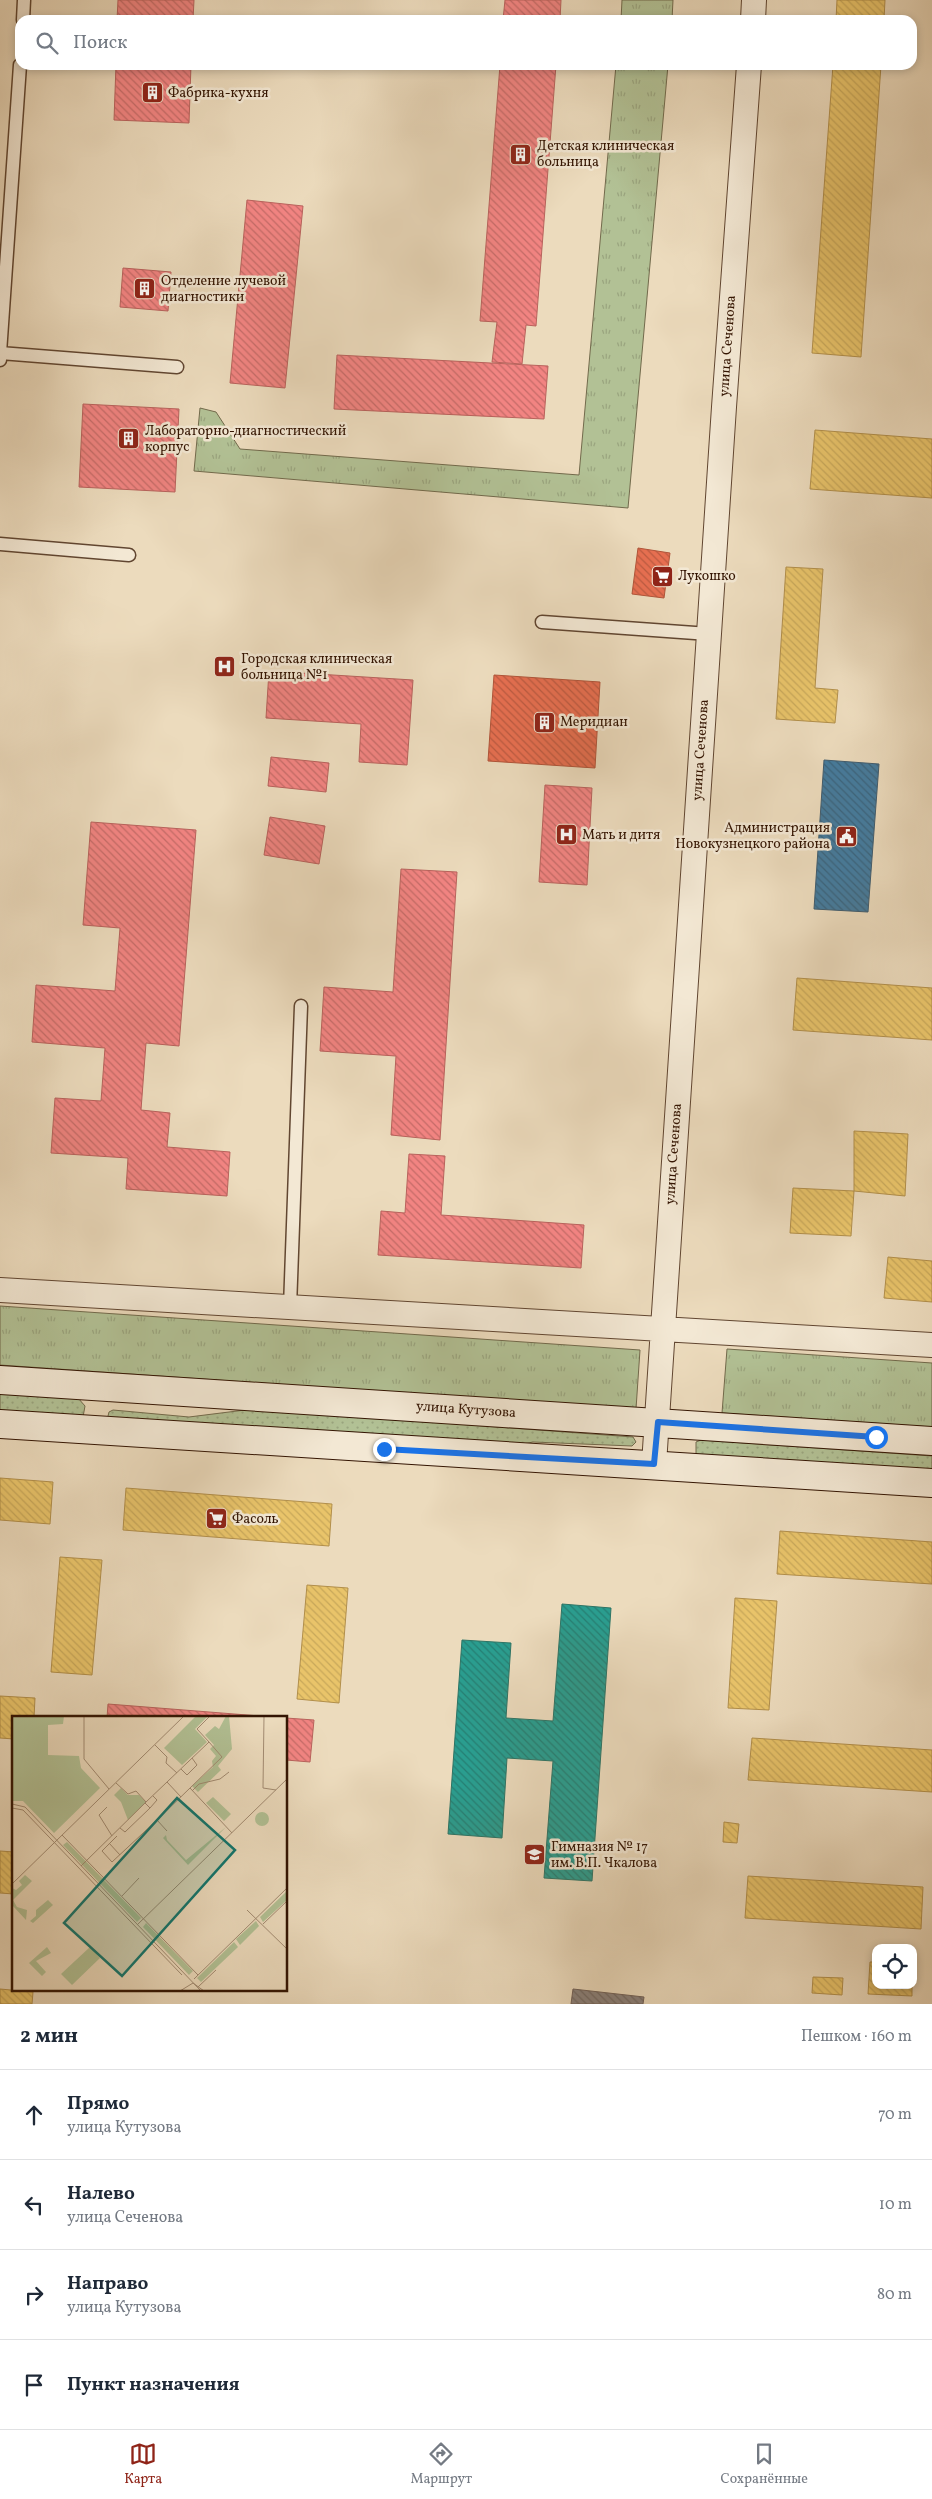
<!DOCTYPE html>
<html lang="ru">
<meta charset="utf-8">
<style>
:root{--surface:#fff;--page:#f2f2f3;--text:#1f2937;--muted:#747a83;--line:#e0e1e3;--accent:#8f2418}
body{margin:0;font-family:Vollkorn,serif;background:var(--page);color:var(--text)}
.controls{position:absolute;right:15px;bottom:15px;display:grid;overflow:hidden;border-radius:10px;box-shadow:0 2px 8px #0003}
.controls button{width:45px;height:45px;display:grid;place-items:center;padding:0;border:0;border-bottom:1px solid var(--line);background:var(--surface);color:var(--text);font:25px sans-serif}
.stop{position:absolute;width:15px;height:15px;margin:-11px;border:4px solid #1a73e8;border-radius:50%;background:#fff}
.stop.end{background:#1a73e8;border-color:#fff;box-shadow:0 1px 5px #0008}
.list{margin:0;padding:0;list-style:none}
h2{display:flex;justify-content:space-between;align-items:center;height:65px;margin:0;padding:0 20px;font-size:21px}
h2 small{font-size:16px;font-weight:400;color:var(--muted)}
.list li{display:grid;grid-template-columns:32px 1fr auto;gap:15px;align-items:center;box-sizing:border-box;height:90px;padding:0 20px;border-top:1px solid var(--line)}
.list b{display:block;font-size:19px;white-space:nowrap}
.list p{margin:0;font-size:16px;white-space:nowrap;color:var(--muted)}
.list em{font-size:16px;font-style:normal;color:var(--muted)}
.icon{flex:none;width:28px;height:28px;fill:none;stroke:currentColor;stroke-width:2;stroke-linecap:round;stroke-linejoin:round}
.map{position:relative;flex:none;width:932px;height:2004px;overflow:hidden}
.search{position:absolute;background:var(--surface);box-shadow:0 2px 8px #0003;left:15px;right:15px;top:15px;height:55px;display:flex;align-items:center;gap:12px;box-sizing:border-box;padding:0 18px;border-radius:15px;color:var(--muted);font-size:19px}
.sheet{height:425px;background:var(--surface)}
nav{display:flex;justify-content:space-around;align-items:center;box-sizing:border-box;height:70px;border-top:1px solid var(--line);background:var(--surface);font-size:14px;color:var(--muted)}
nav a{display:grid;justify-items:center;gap:2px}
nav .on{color:var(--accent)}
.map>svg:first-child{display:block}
.grass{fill:url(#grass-dots);stroke:#726a4c}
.park{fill:url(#park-tufts);stroke:#726a4c}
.homes{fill:url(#homes-back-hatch);stroke:#b28f4b}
.shops{fill:url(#shops-back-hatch);stroke:#b15439}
.schools{fill:url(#schools-back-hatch);stroke:#2d7465}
.health{fill:url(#health-back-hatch);stroke:#b9625c}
.public{fill:url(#public-back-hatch);stroke:#405c6e}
.industry{fill:url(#industry-back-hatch);stroke:#706057}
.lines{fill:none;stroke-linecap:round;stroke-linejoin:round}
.service-casing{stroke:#614631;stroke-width:15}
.minor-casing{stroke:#614631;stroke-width:26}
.secondary-casing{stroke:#331402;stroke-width:30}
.service{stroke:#f3e8d4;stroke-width:12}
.minor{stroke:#f3e8d4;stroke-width:24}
.secondary{stroke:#f3e8d4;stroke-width:28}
.route{stroke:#1a73e8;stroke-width:6}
.labels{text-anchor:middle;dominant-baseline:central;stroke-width:5;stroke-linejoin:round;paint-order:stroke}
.poi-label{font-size:14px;fill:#331402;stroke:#f3e8d4;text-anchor:start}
.street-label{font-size:14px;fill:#331402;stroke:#f3e8d4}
.inset-road{fill:none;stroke:#a28b72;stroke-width:1}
.view{fill:#0f766e;fill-opacity:0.15;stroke:#0f766e;stroke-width:2.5}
.inset-edge{fill:none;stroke:#331402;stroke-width:2.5}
</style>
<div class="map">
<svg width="932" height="2004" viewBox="0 0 932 2004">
<defs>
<pattern id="grass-dots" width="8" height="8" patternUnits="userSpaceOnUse" patternTransform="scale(1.25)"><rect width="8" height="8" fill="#b2c195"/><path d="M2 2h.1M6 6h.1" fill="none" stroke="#9aa57f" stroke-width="1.8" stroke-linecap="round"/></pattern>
<pattern id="park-tufts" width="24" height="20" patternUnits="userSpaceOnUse" patternTransform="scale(1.25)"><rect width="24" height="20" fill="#b2c195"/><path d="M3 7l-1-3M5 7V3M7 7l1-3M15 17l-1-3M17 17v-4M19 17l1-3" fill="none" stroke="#9aa57f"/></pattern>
<pattern id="homes-back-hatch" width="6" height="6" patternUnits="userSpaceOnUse" patternTransform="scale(1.25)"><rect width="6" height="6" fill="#e9c46a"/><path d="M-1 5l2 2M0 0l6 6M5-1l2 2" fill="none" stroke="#c8a85a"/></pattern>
<pattern id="shops-back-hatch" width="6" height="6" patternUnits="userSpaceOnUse" patternTransform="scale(1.25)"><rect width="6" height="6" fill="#e76f51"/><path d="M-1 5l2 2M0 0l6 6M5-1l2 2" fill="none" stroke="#bc5a41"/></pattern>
<pattern id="schools-back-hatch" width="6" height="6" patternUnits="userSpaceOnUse" patternTransform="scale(1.25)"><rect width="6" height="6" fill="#2a9d8f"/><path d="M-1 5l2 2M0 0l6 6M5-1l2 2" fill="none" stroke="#257f73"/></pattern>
<pattern id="health-back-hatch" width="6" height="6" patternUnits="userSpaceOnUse" patternTransform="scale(1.25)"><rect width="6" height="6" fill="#f28482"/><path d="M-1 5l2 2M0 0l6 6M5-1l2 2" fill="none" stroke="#c56b68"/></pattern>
<pattern id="public-back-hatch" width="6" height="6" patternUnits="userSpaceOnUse" patternTransform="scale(1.25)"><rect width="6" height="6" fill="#457b9d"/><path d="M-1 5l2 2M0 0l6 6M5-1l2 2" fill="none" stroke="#3a647e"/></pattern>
<pattern id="industry-back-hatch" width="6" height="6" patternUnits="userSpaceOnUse" patternTransform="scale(1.25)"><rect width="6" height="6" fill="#8a817c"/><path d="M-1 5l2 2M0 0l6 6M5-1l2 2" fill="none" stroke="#716863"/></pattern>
</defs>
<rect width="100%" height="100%" fill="#ecdbbd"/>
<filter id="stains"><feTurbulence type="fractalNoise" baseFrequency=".004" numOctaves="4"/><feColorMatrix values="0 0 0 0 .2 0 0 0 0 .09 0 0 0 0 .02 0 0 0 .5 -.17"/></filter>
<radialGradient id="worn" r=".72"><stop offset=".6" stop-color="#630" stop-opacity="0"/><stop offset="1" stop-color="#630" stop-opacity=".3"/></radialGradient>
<!-- grass -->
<path class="grass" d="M0,1393l78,5 7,8 -2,11 -83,-6z
M253,1409l380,28 3,5 -4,4 -99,-4 -24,5 -402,-27 2,-8 4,-2 76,7z
M701,1440l231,16v18l-236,-18v-14z"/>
<!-- park -->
<path class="park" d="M622,0h51l-1,20h-51z
M616,65h52l-40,443 -434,-37 6,-63 16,4 24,37 339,26z
M0,1306l640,44 -4,59 -636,-44z
M727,1349l205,14v64l-210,-14z"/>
<!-- homes -->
<path class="homes" d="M837,0h48l-1,20h-48z
M833,65h48l-20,292 -49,-4z
M815,430l117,9v59l-122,-9z
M786,567l37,2 -8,119 23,2 -3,33 -59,-4z
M797,978l135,10v52l-139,-10z
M854,1131l54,3 -3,62 -51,-5z
M793,1188l61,3 -3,45 -61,-3z
M888,1257l44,4v41l-48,-4z
M0,1478l53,4 -3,42 -50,-4z
M126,1488l206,16 -3,42 -206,-16z
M780,1531l152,11v42l-155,-10z
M60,1557l42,3 -10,115 -41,-3z
M307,1585l41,3 -9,115 -42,-4z
M735,1598l42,3 -8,109 -41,-2z
M0,1696l35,2 -1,20h-20v21l-14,-1z
M752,1738l180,12v42l-184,-12z
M724,1822l15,2 -2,19 -14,-1z
M0,1851l14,1v42l-14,-1z
M748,1876l175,11 -2,42 -176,-11z
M870,1962h6v23h36v11l-44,-2z
M813,1977l30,1 -1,17 -30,-2z
M0,1989l33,3 -1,12h-32z"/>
<!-- shops -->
<path class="shops" d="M638,548l32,5 -6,45 -32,-4z
M494,675l106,7 -5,86 -107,-7z"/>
<!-- schools -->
<path class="schools" d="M562,1604l49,4 -19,273 -48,-3 9,-117 -46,-3 -5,80 -54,-4 14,-194 49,3 -5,75 47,3z"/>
<!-- health -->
<path class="health" d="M118,0h76l-1,20h-76z
M505,0h56l-1,20h-57z
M116,65h75l-2,58 -75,-3z
M500,65h56l-20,261 -10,-1 -4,39 -30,-2 5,-40 -17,-1z
M247,200l56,6 -18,182 -55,-5z
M123,268l48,4 -3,39 -48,-4z
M337,355l211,11 -4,53 -210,-10z
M83,404l96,5 -4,83 -96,-5z
M269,671l144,9 -6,85 -48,-3 2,-38 -95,-6z
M271,757l58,6 -3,29 -58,-6z
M545,785l47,3 -5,97 -48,-3z
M270,817l55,9 -6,38 -55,-9z
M91,822l105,8 -17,216 -33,-3 -5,67 29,3 -3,34 63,5 -3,44 -101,-7 2,-31 -77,-5 4,-55 46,3 4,-53 -73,-6 4,-57 79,6 5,-63 -37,-3z
M401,869l56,3 -17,268 -49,-5 5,-79 -76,-5 4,-64 69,5z
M409,1154l36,2 -4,59 143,10 -3,43 -203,-13 3,-44 24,2z
M108,1704l177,14h-178z
M286,1718l28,2 -4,42 -24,-2z"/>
<!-- public -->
<path class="public" d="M824,760l55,4 -11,148 -54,-3z"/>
<!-- industry -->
<path class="industry" d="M573,1989l71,8 -1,7h-72z"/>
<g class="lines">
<defs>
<path id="service" d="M23,20l1,-20
M0,353l20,-288
M0,360v-7l177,14
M0,544l129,11
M542,622l167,12
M290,1307l11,-301"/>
<path id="minor" d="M753,20l1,-20
M0,1290l932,55
M654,1464l70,-1057 25,-342"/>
<path id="secondary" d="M0,1380l932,61
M0,1424l932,59"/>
</defs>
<!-- service casing -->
<use href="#service" class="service-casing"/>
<!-- minor casing -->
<use href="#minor" class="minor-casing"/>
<!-- secondary casing -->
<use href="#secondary" class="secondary-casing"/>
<!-- service -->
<use href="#service" class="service"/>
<!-- minor -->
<use href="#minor" class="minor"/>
<!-- secondary -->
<use href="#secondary" class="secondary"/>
</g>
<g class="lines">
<!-- route -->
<path class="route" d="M384,1449l270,15 4,-42 218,15"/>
</g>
<!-- icons -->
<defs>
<symbol id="building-square" viewBox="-11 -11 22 22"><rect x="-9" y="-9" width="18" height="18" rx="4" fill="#8f2418" stroke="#f3e8d4"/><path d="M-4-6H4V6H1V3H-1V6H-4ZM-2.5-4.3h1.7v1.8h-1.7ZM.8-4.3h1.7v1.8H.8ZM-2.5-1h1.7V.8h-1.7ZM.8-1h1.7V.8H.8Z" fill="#fff"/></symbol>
<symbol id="supermarket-square" viewBox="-11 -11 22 22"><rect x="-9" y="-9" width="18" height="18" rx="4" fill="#8f2418" stroke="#f3e8d4"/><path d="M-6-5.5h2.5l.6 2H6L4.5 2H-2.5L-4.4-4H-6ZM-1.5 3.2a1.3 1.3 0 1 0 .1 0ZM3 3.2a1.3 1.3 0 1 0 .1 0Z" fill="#fff"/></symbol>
<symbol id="hospital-square" viewBox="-11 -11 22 22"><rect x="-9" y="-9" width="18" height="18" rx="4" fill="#8f2418" stroke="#f3e8d4"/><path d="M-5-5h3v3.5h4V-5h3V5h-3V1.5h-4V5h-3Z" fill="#fff"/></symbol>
<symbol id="civic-square" viewBox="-11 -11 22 22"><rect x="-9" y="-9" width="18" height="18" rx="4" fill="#8f2418" stroke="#f3e8d4"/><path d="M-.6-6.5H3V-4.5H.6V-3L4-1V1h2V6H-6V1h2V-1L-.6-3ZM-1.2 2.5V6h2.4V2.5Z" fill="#fff"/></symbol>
<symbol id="school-square" viewBox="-11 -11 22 22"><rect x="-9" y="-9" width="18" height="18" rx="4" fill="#8f2418" stroke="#f3e8d4"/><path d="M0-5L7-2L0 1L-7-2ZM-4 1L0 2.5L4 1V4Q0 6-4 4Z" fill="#fff"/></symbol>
</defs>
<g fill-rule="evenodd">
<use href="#building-square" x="140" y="80" width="25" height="25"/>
<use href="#building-square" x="508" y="142" width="25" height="25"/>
<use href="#building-square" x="132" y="276" width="25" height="25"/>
<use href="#building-square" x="116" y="426" width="25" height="25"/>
<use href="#supermarket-square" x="650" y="564" width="25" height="25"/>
<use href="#hospital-square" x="212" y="654" width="25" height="25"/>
<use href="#building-square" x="532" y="710" width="25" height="25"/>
<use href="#hospital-square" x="554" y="822" width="25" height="25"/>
<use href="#civic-square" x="834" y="824" width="25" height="25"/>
<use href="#supermarket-square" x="204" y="1506" width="25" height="25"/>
<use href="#school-square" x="522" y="1842" width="25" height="25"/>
</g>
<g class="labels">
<!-- poi labels -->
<g class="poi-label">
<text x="168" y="93">Фабрика-кухня</text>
<text x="537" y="146">Детская клиническая<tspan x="537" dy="16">больница</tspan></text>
<text x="161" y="281">Отделение лучевой<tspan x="161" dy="16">диагностики</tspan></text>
<text x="145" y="431">Лабораторно-диагностический<tspan x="145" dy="16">корпус</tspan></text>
<text x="678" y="576">Лукошко</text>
<text x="241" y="659">Городская клиническая<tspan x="241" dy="16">больница №1</tspan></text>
<text x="560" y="722">Меридиан</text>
<text x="830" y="828" text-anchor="end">Администрация<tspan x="830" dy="16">Новокузнецкого района</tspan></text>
<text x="582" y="835">Мать и дитя</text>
<text x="232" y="1519">Фасоль</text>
<text x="551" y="1847">Гимназия № 17<tspan x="551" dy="16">им. В.П. Чкалова</tspan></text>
</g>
<!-- street labels -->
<g class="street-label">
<text transform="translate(728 346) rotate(-86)">улица Сеченова</text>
<text transform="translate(701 750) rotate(-86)">улица Сеченова</text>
<text transform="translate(674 1154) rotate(-86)">улица Сеченова</text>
<text transform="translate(466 1410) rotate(4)">улица Кутузова</text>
</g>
</g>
<!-- overview -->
<g transform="translate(12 1716)">
<rect width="275" height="275" fill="#ecdbbd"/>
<path d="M13,159l7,6 -19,19 4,7 10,3 -1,10 -14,-15v-17l4,2 6,-5 -3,-4zM36,184l5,5 -20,18 -3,-2 6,-5v-6zM35,231l4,6 -15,8 10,11 -4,4 -13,-13z" fill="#b2c195"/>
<path d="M0,0h52l-1,8 -15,1v30l31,1 2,12 19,20 -46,45 -31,-32h-11zM184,0h12l-13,13 12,13 -25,23 -18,-17zM214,0h3l3,33 -14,17 3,4 -23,22 -6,-6 21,-19 -1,-6 4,-5 -6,-7 4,-4 -9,-10 10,-9 4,3zM109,72l7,7h11l7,7 -18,18 -7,-18 -7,-7zM201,81l18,17 -7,7 -18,-18zM243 103a7 7 0 1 1 14 0a7 7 0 1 1-14 0ZM214,111l-38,38 -25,-27 3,-3 1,5 19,20zM55,126l74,76 -4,4 -74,-77zM275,175v9l-24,22 -3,-5zM244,205l3,5 -19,19 -4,-6zM134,207l47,48 -4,4 -46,-48zM222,226l4,5 -37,35 -4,-4z" fill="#b2c195"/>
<path d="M78,231l10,11 -28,27 -11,-11z" fill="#b2c195"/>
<path class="inset-road" d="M72,0v43l25,30M252,0l-1,72 13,2M143,29l12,12 -1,6 11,10M169,53l6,6 10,-10 -5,-7M155,66l14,15M178,72l42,45M180,75l7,-7 21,-5 9,-7M134,86l63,-60 -12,-13 13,-13M133,87l5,5 7,-8 -4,-4M0,88l13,3 176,184M95,91l-8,8 13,21M0,92l11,2 159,165M145,104l65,-63 -13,-15M108,112l5,4 25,-24M50,119l136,140M105,120l-15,15 10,11 45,-42 10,11M97,127l11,12M69,150l65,-64 -10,-11 -8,3 -12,-11M0,168l172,-168M110,180l17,-18M235,194l40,39M251,208l24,-23M125,209l150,-146M182,263l93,-91M186,271l18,-17M168,275l13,-8 11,8"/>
<path class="view" d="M165,82l58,52 -113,126 -58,-53z"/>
<rect width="275" height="275" class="inset-edge"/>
</g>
<rect width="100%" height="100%" filter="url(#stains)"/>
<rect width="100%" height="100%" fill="url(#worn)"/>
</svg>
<div class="controls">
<button><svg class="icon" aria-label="locate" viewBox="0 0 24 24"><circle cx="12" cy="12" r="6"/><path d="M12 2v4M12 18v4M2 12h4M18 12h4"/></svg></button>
</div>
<div class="stop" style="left:876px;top:1437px"></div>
<div class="stop end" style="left:384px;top:1449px"></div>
<div class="search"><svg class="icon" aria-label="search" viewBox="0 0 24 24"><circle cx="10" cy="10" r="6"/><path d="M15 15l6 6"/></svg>Поиск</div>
</div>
<section class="sheet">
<h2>2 мин<small>Пешком · 160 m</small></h2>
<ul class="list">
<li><svg class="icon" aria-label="ahead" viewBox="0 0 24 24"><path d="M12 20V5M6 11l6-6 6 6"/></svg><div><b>Прямо</b><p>улица Кутузова</p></div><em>70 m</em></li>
<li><svg class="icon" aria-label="left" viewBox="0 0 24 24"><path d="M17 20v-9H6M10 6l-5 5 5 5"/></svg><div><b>Налево</b><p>улица Сеченова</p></div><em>10 m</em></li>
<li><svg class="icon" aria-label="right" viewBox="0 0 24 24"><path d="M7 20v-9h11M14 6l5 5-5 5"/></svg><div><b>Направо</b><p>улица Кутузова</p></div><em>80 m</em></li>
<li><svg class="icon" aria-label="arrive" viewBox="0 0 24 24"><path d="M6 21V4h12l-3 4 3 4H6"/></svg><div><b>Пункт назначения</b></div></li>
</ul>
</section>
<nav>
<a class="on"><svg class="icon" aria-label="map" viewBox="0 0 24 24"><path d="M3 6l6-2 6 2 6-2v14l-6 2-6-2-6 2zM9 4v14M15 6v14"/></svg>Карта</a>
<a><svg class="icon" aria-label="directions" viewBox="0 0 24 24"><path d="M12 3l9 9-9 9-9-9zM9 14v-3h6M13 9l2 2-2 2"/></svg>Маршрут</a>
<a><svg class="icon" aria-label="saved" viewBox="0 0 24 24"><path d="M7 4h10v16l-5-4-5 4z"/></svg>Сохранённые</a>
</nav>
